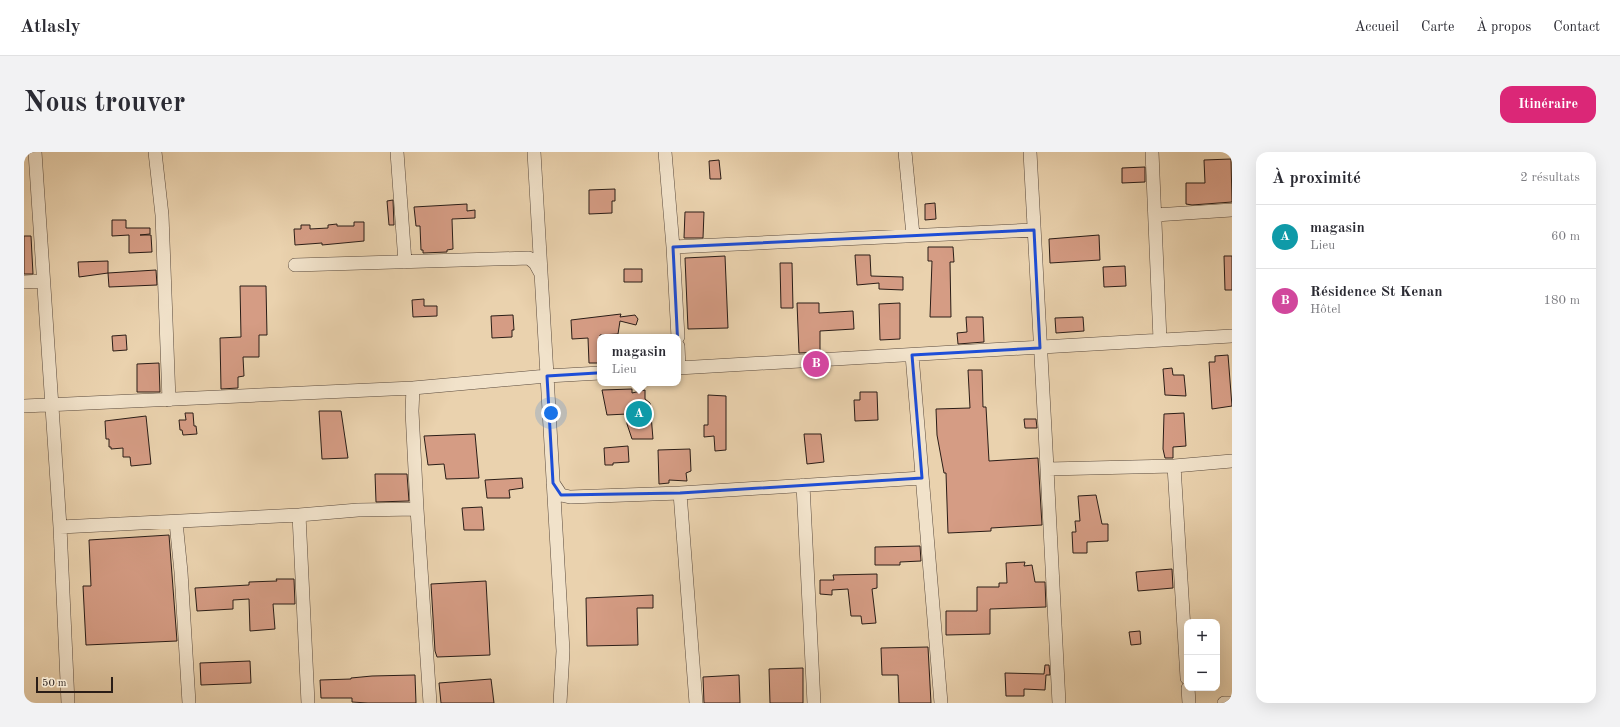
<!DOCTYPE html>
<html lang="fr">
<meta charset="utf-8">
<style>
:root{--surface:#fff;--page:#f2f2f3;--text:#2b2b33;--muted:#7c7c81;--line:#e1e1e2;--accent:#db2777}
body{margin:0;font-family:"Old Standard TT",serif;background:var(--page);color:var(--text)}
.controls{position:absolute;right:12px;bottom:12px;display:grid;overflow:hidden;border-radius:8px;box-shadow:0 4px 16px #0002}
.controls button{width:36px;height:36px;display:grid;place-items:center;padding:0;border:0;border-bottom:1px solid var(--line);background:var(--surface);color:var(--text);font:20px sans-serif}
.scale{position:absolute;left:12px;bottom:10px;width:77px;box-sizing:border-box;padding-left:4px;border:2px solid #2a1d17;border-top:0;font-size:11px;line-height:14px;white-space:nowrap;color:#2a1d17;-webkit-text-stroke:3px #f1e2ca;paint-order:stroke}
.you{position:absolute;left:527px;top:261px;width:14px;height:14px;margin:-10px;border:3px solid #fff;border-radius:50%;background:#1a73e8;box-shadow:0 0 0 6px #1a73e833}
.badge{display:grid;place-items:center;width:26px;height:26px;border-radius:50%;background:var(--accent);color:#fff;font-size:13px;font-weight:700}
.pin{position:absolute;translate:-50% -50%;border:2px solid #fff;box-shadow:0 1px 4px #0006}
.popup{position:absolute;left:573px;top:182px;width:84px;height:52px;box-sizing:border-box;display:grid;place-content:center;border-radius:8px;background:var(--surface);filter:drop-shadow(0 1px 3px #0005);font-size:13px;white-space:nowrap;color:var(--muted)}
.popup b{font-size:15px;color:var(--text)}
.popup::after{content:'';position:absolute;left:50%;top:100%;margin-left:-8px;border:8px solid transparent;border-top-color:var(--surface)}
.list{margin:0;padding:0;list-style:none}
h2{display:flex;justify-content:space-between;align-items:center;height:52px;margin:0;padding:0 16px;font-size:17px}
h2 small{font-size:13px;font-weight:400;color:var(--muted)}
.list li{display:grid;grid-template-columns:26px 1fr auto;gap:12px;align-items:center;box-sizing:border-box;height:64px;padding:0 16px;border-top:1px solid var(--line)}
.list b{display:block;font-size:15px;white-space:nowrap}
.list p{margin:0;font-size:13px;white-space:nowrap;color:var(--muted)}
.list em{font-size:13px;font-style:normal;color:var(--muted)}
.map{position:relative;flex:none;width:1208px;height:551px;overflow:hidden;border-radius:12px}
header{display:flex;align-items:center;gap:24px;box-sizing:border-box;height:56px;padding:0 20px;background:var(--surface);border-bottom:1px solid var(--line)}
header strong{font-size:19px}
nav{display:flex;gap:22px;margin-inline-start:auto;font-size:14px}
.intro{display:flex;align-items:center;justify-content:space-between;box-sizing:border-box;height:96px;padding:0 24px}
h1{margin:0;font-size:28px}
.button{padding:10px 18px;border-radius:12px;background:var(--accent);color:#fff;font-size:14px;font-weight:700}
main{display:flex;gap:24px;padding:0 24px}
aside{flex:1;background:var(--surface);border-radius:12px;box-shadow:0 4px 16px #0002}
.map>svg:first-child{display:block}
.building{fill:#d59c84;stroke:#2a1d17}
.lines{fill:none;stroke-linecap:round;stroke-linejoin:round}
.minor-casing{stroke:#5a4a3d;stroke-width:14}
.minor{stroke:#f1e2ca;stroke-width:13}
.marked{fill:none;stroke:#1d4ed8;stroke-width:3;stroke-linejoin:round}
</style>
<header>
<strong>Atlasly</strong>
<nav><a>Accueil</a><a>Carte</a><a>À propos</a><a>Contact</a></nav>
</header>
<div class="intro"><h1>Nous trouver</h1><a class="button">Itinéraire</a></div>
<main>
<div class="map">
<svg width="1208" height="551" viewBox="0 0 1208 551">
<rect width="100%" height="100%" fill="#ead2ae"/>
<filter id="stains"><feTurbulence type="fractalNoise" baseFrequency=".005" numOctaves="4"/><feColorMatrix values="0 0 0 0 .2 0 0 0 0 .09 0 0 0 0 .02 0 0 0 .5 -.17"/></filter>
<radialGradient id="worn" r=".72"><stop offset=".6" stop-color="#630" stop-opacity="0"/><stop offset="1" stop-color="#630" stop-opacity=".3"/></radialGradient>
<!-- building -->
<path class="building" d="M1207,7l1,43 -40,3 -6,-1v-21h19l-1,-23z
M695,8l2,19h-11l-1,-18z
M1121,15v15l-23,1v-15z
M591,37v12h-3v12l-23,1v-24z
M369,48l1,25h-5l-2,-24z
M911,51l1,16 -11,1v-16z
M443,52v7l8,-1v8l-23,1 1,30 -6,1v2l-24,1v-3h-2l-1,-24h-4l-2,-19z
M661,60h19l-1,26h-19z
M88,68h14v8h24v6l-10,1h11l1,17 -23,1v-18l-17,1z
M330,70h10v19l-42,4v-2l-27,2 -1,-16h7v-4h9v4l18,-1v-3l9,-1v2h17z
M1075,83l1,25 -50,3 -1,-24z
M0,84h7l2,38h-9z
M904,95h25l1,15h-4l1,55h-21l2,-56h-4z
M831,103h15l1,21 32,1v13l-24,-1v-6l-22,2z
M701,104l3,72 -40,1 -3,-71z
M1200,104h8v34h-7z
M84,109v12l-29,4 -1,-15z
M756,111h12l1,45h-12z
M1101,114l1,20 -22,1 -1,-20z
M600,117h18v13h-18z
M132,118l1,15 -48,2 -1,-14z
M216,134h26l1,49h-8v22h-16l1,19 -6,1v11l-17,1 -1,-51 21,-1z
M400,147v7h13v10l-24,1 -1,-17z
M773,151h22v10l34,-2 1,18 -34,2v21l-21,1z
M876,151v36l-20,1 -1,-36z
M597,162l-1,3 15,-2 3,4 -2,6 -16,-4 -2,13 -18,1v28h-11l-1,-25 -16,1 -1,-19z
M489,163l1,15h-2v7l-20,1 -1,-22z
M942,165h17l1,25 -26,2 -1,-11 10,-1z
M1059,165l1,14 -28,2 -1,-15z
M102,183l1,15 -14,1 -1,-15z
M1204,203l4,51 -20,3 -3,-47h6v-6z
M135,211l1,29h-23v-28z
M1148,216l1,7h11l2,21 -21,-1 -2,-26z
M944,218h14l1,37h3l3,54 49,-3 4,67 -51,3v3l-43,2 -2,-60h-2l-7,-38 -1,-26 34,-1z
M608,237v4l13,-3v9l5,4 3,36h-21l-5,-15v-10l-20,1 -5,-25z
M836,240h17l1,28 -23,1 -1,-21h6z
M684,243l18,1v54l-11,1 -1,-15 -10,1v-12h4z
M295,259h22l7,47 -26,1z
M161,261h8l1,13h2l1,8 -14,1 -1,-5h-2l-1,-10h7z
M1160,261l2,33 -13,1v11h-8l-2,-9 1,-35z
M122,264l5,48 -20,2 -1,-9h-7v-9l-12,1v-2h-2v-8h-3l-1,-18z
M1000,267h12l1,9h-12z
M451,282l4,44 -33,1 -2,-15 -16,1 -4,-29z
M780,282h17l3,28 -17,2z
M604,294l1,16 -16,1v2h-8l-1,-17z
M666,297l1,22 -5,2 1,8 -18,-1v3l-10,1 -1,-34z
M351,322h32l2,27 -33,1z
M498,326l1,10 -14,2 1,8h-23l-2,-18z
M1072,343l6,29h6v17l-21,1v11h-14l-1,-21h4l-1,-11h5l-2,-25z
M458,355l2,23h-20l-2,-22z
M145,383l8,106 -91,4 -3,-59h8l-2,-46z
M896,394l1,15 -21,1v3h-25v-18z
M1001,410l-1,4 8,-1 3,17h10l1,25 -56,2v25l-44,1v-24h31v-24h22v-4h8l-1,-20z
M1148,417l1,19 -35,3 -2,-19z
M853,422v14l-5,1 4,34 -14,1 -1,-8h-10l-3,-27 -16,1v5l-12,-1v-14h14l-1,-5z
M252,427h18l1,25h-22l2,25 -25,2 -1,-32 -16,1v9l-36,2 -2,-23 54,-3v-3l28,-1z
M462,429l4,74 -53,2 -2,-6 -4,-67z
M629,443v13h-16l1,37 -51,1 -1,-48z
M1116,479l1,13 -10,1 -2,-13z
M904,495l3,56h-32l-1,-28h-16l-1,-27z
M226,509l1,22 -50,2 -1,-22z
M1021,513h4l1,10h-4l-1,15 -21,-1v7h-18l-1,-23 39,1z
M779,516v35h-33l-1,-34z
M391,523l1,28h-48l-16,-1v-4h-31l-1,-18 31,-1v-1l21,-2z
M715,523l1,28h-36l-1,-26z
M467,527l3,24h-53l-2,-20z"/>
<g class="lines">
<defs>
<path id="minor" d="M11,0l25,375 8,176
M131,0l7,63 7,185
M373,0l8,110
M510,0l29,499 -3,52
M641,0l8,95 5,90
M881,0l8,83
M1006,0c10,184 20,367 29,551
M1128,0l8,188
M1131,63l77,-5
M649,95l361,-17
M271,113l234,-7 6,5 6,11
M0,130l18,-1
M654,194l1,22
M888,203l29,348
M654,216l554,-32
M389,236l-1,23 5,98 13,194
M0,254l389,-18 134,-12 53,-3
M1150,314l13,212
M1024,317l126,-3 58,-5
M529,331l8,12 9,2 110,-4 242,-15
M779,333l11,218
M656,341l16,210
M275,363l9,188
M152,370l5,50 8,131
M36,375l239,-12 59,-5 59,-1
M1164,536l1,15
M1200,551h8"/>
</defs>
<!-- minor casing -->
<use href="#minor" class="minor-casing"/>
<!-- minor -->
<use href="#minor" class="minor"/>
</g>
<!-- marked area -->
<path class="marked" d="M1010,78l6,118 -128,7 10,123 -242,15 -119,2 -8,-12 -6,-107 132,-8 -6,-121z"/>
<rect width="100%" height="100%" filter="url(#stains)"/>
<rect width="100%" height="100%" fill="url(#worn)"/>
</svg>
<div class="controls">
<button>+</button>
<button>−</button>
</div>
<div class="scale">50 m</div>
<div class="you"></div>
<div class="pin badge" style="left:615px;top:262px;background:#0f9aa8">A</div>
<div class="popup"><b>magasin</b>Lieu</div>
<div class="pin badge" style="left:792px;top:212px;background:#d1479c">B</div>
</div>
<aside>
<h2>À proximité<small>2 résultats</small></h2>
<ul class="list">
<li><span class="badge" style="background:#0f9aa8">A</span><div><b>magasin</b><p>Lieu</p></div><em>60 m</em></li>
<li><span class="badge" style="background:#d1479c">B</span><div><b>Résidence St Kenan</b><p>Hôtel</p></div><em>180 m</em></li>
</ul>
</aside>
</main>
